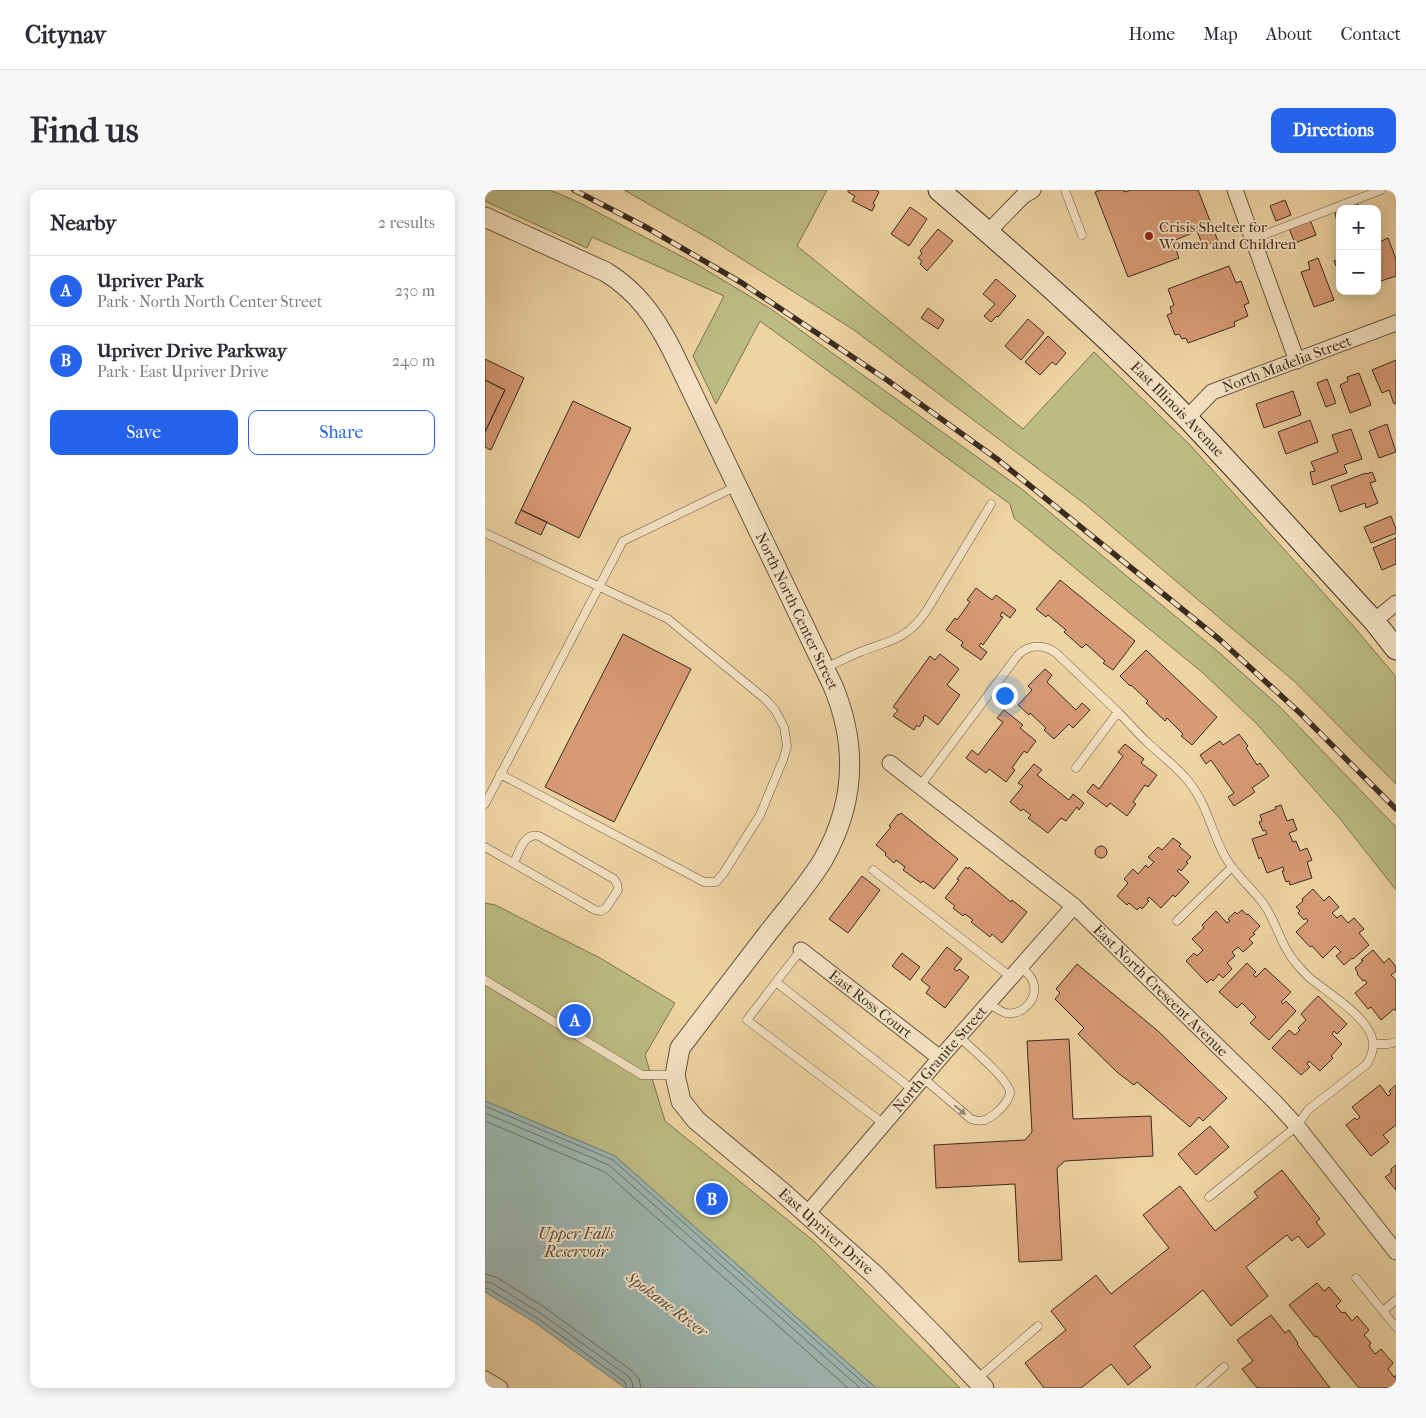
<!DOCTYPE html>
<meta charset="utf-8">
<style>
:root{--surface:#fff;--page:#f7f7f7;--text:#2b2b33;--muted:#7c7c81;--line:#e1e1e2;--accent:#2563eb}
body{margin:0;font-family:"IM FELL French Canon",serif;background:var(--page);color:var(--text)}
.controls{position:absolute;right:15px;top:15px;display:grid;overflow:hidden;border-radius:10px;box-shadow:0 2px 12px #0003}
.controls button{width:45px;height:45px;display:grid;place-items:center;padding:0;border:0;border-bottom:1px solid var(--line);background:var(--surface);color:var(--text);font:25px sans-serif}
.you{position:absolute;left:519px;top:505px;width:18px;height:18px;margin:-12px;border:4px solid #fff;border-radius:50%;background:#1a73e8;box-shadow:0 0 0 8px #1a73e833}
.badge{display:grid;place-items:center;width:32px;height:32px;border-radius:50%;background:var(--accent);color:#fff;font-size:16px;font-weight:700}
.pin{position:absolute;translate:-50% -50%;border:2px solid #fff;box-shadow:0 1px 5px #0006}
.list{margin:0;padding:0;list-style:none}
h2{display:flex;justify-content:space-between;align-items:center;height:65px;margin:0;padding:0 20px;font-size:21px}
h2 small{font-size:16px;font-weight:400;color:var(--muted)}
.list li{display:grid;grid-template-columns:32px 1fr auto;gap:15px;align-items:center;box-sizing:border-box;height:70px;padding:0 20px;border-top:1px solid var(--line)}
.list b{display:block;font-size:19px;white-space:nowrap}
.list p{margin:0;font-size:16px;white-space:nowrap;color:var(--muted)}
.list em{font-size:16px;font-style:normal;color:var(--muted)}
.actions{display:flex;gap:10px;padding:15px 20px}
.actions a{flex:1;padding:11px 0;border:1px solid var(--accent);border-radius:10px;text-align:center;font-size:18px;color:var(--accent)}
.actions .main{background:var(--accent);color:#fff}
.map{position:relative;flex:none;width:911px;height:1198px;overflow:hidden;border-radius:10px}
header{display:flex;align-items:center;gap:30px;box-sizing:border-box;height:70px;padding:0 25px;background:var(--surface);border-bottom:1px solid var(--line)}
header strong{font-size:24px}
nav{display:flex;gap:28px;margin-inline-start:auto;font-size:18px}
.intro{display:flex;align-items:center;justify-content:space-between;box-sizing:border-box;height:120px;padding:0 30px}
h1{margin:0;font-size:35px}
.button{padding:12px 22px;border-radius:10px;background:var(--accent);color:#fff;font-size:18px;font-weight:700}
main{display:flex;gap:30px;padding:0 30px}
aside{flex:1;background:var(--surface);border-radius:10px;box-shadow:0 2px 12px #0003}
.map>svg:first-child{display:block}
.green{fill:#bcbb83;stroke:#7b7251}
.water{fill:#9eb6b1;stroke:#767e77}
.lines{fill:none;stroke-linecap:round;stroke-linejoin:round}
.shore{stroke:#6c7068;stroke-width:1}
.building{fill:#d79a76;stroke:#3a2a1f}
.service-casing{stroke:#675440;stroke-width:9}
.minor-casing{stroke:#675440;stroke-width:17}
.tertiary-casing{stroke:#675440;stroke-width:21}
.secondary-casing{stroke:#3a2a1f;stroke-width:23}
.service{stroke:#f4e2c3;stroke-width:8}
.minor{stroke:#f4e2c3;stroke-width:15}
.tertiary{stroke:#f4e2c3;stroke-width:19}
.secondary{stroke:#f4e2c3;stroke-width:21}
.rail-casing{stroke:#3a2a1f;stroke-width:5.5}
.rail{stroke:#f4e2c3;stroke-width:4;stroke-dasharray:11;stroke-linecap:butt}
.oneway{fill:#978671}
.poi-dot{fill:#8f2418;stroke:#f4e2c3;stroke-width:2}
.labels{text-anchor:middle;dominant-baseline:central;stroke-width:4;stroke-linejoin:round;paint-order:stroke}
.poi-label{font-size:15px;fill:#3a2a1f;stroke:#f4e2c3;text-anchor:start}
.street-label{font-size:15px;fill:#3a2a1f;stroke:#f4e2c3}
.water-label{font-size:16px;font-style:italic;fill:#534d44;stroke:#f4e2c3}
</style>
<header>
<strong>Citynav</strong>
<nav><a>Home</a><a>Map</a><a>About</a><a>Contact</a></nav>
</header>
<div class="intro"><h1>Find us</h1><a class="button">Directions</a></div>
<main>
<aside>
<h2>Nearby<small>2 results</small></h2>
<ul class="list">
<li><span class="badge">A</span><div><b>Upriver Park</b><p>Park · North North Center Street</p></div><em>230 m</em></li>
<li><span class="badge">B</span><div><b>Upriver Drive Parkway</b><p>Park · East Upriver Drive</p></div><em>240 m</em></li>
</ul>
<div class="actions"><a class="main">Save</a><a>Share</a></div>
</aside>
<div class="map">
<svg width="911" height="1198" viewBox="0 0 911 1198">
<rect width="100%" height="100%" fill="#eed3a3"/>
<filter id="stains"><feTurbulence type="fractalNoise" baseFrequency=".004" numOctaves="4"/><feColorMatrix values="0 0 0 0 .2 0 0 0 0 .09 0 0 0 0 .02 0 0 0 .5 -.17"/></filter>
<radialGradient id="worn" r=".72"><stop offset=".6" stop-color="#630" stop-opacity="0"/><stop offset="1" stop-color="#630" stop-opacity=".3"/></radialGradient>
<!-- green -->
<path class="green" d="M0,0h65l28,12 120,63 73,44 252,181 199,165 58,52 116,120v63l-55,-70 -84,-96 -54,-51 -189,-155 -4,-14 -250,-183 -44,83 -23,-48 31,-60 -132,-59 -5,11 -102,-47z
M139,0h203l-30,56 226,183 71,-77 96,93 165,183 41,49v107l-102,-103 -209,-177 -231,-174 -139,-88z
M0,713l10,2 105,53 75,45 -30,52 20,66 150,121 145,146h-84l-261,-232 -130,-55z"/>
<!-- water -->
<path class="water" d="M0,911l130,55 261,232h-251l-91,-66 -49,-30z"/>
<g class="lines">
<!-- shore -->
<path class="shore" d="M0,916l128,54 256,228
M0,923l124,52 251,223
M0,931l120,51 243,216
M0,1084l11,3 48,30 88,64 7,8 2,9
M0,1092l7,1 48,30 89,64 3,5 1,6
M0,1098l4,1 48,29 88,64 2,6"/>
</g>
<!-- building -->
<path class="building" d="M363,0h28l3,2 -6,12 2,1 -3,6 -20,-10 3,-5 -7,-4z
M616,0h23v2l7,-2h67l20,51 -15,5 -6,-15 -24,10 6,17 -51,19 -33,-85z
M800,10l6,15 -15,6 -6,-15z
M872,11l2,8h-19v12l-3,1 -3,-14z
M425,17l17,12 -18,27 -18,-12z
M824,27l7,18 -21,8 -7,-17z
M453,39l15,12 -26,30 -7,-7 2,-3 -4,-3 4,-5 -2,-2z
M903,48l8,21v17l-15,5 -4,-11v-27z
M833,68l16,42 -20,7 -13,-35 9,-3 -2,-7z
M855,68v17l-6,-14z
M744,76l7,17 5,-2 8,22 -5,2 4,11 -14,6 1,4 -47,17 -2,-5 -4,1 -3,-5 -4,1 -8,-20 5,-2 -2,-6 4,-2 -6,-16z
M511,89l20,17 -18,21 -1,-1 -6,6 -7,-6 11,-12 -12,-10z
M443,118l16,12 -6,9 -17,-11z
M543,129l16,14 -23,27 -16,-14z
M563,146l18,17 -10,12 -4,-3 -12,13 -15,-13z
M0,169l39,19 -33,72 -6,-3v-15l20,-42 -20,-10z
M911,170v43l-2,1 -5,-14 -7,3 -10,-23z
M874,183l12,32 -21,8 -10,-28 8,-4 -1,-4z
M842,189l9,24 -10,4 -9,-24z
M0,190l20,10 -20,42z
M808,201l8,24 -37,13 -8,-24z
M88,211l58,27 -52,110 -58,-28z
M825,230l8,22 -32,12 -8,-22z
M902,234l9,28 -17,6 -10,-27z
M866,239l11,30 -18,6 3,8 -34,12 -3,-13 5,-1 -4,-9 27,-10 -6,-17z
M887,282l4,9 -6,2 8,20 -12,5 -1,-5 -25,9 -9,-26 35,-13 1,1z
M36,320l26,12 -6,13 -26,-12z
M906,326l5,13v4l-25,10 -7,-16z
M911,348v26l-14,6 -9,-22z
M575,390l75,61 -22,29 -10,-7 2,-2 -19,-17 -4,4 -18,-16 2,-2 -18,-15 -2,2 -10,-8z
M491,398l16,12 4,-5 20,15 -6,8 -8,-6 -2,4 3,1 -20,28 -2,-2 -2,3 8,6 -6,8 -20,-14 2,-4 -17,-12 9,-12 2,2 13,-18 -3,-2z
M138,444l68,35 -77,153 -69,-35z
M661,460l71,67 -25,28 -11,-9 2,-2 -16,-16 -2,3 -19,-18 2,-2 -17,-16 -1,1 -10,-10z
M455,464l19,15 -12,16 13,10 -22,30 -13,-10 -2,3 1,1 -5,8 -2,-2 -3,5 -21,-14 5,-6 -5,-3 37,-51 5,4z
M560,479l7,6 -5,7 29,28 6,-7 8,7 -17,18 -4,-4 -15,15 -10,-9 2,-2 -16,-15 -1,2 -11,-10 14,-15 -4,-4z
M519,520l19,15 -3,3 16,13 -9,12 -3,-2 -12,17 3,2 -9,12 -17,-13 -3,4 -20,-15 6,-8 6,5 25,-33 -6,-4z
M754,544l9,12 -2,2 11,17 3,-2 9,13 -17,12 3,4 -21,14 -6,-9 6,-4 -23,-33 -5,4 -6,-9 20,-14 3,4z
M640,554l19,15 -3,4 16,12 -9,12 -3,-2 -12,17 3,2 -9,12 -17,-13 -3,4 -20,-15 6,-8 6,5 24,-33 -5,-4z
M549,574l8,6 -5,5 32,25 4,-6 11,9 -5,7 -2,-3 -11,14 -5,-3 -13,15 -20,-15 3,-3 -8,-6 -2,2 -11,-9 13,-16 -5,-3z
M796,615l6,16 6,-2 4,11 -8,3 4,9 3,-1 4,10 7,-3 5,12 -5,2 5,16 -22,7 -1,-4 -3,1 -4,-11h2l-1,-4 -16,6 -6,-16 -2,2 -7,-20 15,-5 -2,-4 -2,1 -4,-9 3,-1 -2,-6 16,-6 -1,-2z
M416,623l57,46 -24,30 -11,-8 -2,2 -18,-13 2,-3 -9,-7 -2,3 -9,-8 1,-2 -10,-8 15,-18 -2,-1 9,-12 1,1z
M688,648l8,6 -2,2 12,11 -5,5 2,1 -7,8 -2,-2 -2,2 12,11 -14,15 -2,-2 -12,13 -12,-11 -2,3 2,1 -7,8 -2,-2 -3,3 -8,-7 -2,2 -10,-9 11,-13 -4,-4 9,-10 5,5 8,-9 2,3 6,-6 -6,-5 10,-10 4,3z
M610 662a6 6 0 1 1 12 0a6 6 0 1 1-12 0Z
M481,677l2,2 1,-2 42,35 1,-2 15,12 -25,31 -10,-9 -2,3 -19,-15 2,-2 -8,-6 -2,2 -10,-8 2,-2 -10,-8 14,-18 -2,-1z
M377,686l18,14 -32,43 -19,-14z
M828,699l11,12 5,-5 10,11 -7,6 5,5 4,-3 7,8 6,-5 10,11 -5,4 10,12 -16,14 -1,-1 -8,7 -8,-9 5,-4 -6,-6 -12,12 -11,-12 -2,1 -14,-15 12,-11 -2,-3 -2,2 -6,-7 2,-2 -4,-4 7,-6 -1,-2z
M757,720l5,5 1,-1 12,12 -7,7 2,1 -6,5 4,4 -10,9 -5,-5 -6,5 3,4 -8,7 5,6 -9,9 -4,-4 -6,7 -2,-2 -4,4 -21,-22 8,-8 3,3 6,-6 -11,-11 12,-11 -2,-3 14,-14 11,12 3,-2 -2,-2 7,-7 2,2z
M462,757l15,12 -8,10 3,2 2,-2 10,8 -24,31 -19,-15 4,-6 -9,-7z
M888,760l11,13 5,-5 7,9v4l-5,4 5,5v31l-2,-2 -13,11 -10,-13 -3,2 -13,-16 12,-10 -2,-3 -2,1 -6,-7 1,-1 -3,-5 8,-7 -2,-1z
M417,763l18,14 -10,13 -18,-14z
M762,773l9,9 -3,3 3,2 9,-9 26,24 -10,10 2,2 3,-3 10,10 -27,29 -19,-17 6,-6 -14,-14 -5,5 -18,-16z
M592,774l81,67 69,67 -24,23 -4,-4 -9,10 -53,-45 -3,3 -16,-12 -40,-39 6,-6 -29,-29 5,-6 -4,-4z
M833,806l29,28 -10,10 -3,-3 -2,3 10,10 -11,12 2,2 -13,13 -11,-10 -2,3 3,3 -9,8 -29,-27 17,-18 6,5 5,-5 -2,-2 8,-8 -5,-6z
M584,849l4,80 78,-3 2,40 -88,5 -8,7 5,92 -43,2 -4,-78 -79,4 -2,-43 91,-5 7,-8 -5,-91z
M895,895l8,11 3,-2 -2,-3 7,-6v40l-13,10 6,7 -18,14 -25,-31 9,-7 2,2 3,-3 -8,-10z
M725,936l19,21 -33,28 -18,-21z
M911,975v25l-11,-13 6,-4v-4z
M797,980l38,49 -4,3 9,12 -17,14 -10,-12 -6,5 -5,-6 -41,32 22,29 -37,30 -28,-36 -69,56 17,21 -23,18 -17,-21 -30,24h-37l-19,-25 41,-33 -15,-19 45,-36 15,19 58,-46 -26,-33 37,-29 35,45 43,-34 -4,-5z
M832,1093l7,8 5,-4 12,14 -5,5 6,7 3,-1 7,9 5,-5 12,14 -5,5 7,8 -2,3 6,8 6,-5 12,14 -5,6 6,8 2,-2v13h-37l-42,-52 -2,1 -26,-32z
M786,1125l14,18 4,-3 9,13 -1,1 33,44h-73l-15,-19 11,-8 -16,-21z"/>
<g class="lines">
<defs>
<path id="service" d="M580,0l17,45
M768,49l128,-49
M0,343l183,86 97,80 10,11 9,17 3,19 -4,14 -23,55 -37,59 -7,8h-12l-204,-108
M340,478c11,-5 23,-11 35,-16 31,-12 47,-12 67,-42l64,-106
M591,578l42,-56
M435,596l98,-131c11,-11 26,-11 38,-2 21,20 42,40 63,60 10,10 19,21 29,30 14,13 29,24 41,39 17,21 22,47 34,71 11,22 29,34 42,53 12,18 16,40 30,56 5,6 10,12 16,17 17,14 59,39 62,63 1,8 -2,15 -6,22l-59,46 -11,16 -88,71
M0,614l138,-263 114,-55
M0,657l110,63 6,1 5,-3 12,-18 -1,-6 -3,-5 -75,-43c-15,-4 -20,16 -25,27
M388,680l138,107
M692,731l55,-54
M0,790l157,95h33
M291,792l25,-32
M503,813c6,4 11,8 18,10 17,3 33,-15 27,-31 -2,-7 -7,-10 -13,-15
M888,854h15l8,-2
M438,888l48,41c11,4 16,1 25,-6 5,-4 12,-12 14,-19 2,-12 -41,-48 -51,-57
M399,934l-137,-104 29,-38 137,108
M871,1088l40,49
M898,1121l13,-11
M492,1189l61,-53
M715,1198l24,-21"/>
<g id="minor">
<path d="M750,0l62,171"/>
<path d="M503,42l35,-36 10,-6"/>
<path id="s1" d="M702,228l25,-26 184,-69"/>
<path d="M889,431l22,-18"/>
<path id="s2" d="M405,573l184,143 200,195 23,25 99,126"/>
<path id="s3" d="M316,760l139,108"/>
<path id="s4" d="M322,1024l133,-156 134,-152"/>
<path d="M0,1189l15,9"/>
</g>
<g id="tertiary">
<path id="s5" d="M0,27l121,55c32,20 49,45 66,78l161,336c25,60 22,118 -10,174 -16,26 -37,50 -55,73 -29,38 -58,76 -88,115l-5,27 6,26 15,19 85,71 94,84 62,63 47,50"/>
</g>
<g id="secondary">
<path id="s6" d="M454,0c85,73 170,148 248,228 64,67 125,136 187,203l22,28"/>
</g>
</defs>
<!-- service casing -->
<use href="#service" class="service-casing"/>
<!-- minor casing -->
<use href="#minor" class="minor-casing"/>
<!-- tertiary casing -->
<use href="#tertiary" class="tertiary-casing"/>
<!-- secondary casing -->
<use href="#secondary" class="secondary-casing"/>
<!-- service -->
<use href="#service" class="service"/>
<!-- minor -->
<use href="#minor" class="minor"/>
<!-- tertiary -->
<use href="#tertiary" class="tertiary"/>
<!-- secondary -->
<use href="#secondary" class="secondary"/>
<defs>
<path id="rail" d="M89,0l70,36 98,57 145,97 110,79 222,180 81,74 96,96"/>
</defs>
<!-- rail casing -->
<use href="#rail" class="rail-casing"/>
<!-- rail -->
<use href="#rail" class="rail"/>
</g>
<!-- one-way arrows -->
<defs><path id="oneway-solid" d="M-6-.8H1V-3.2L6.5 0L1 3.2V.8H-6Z" transform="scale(1.25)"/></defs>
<use class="oneway" href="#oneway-solid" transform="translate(475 920) rotate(40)"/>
<!-- markers -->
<circle class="poi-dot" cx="664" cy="46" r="5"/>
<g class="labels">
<!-- poi labels -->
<g class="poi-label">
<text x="674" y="37">Crisis Shelter for<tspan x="674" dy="17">Women and Children</tspan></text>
</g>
<!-- street labels -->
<g class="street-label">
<text stroke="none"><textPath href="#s1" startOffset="116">North Madelia Street</textPath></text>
<text stroke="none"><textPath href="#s6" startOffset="324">East Illinois Avenue</textPath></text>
<text stroke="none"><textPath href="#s5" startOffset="526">North North Center Street</textPath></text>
<text stroke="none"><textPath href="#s2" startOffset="354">East North Crescent Avenue</textPath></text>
<text stroke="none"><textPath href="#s3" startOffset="88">East Ross Court</textPath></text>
<text stroke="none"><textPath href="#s4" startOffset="204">North Granite Street</textPath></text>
<text stroke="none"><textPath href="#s5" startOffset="1276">East Upriver Drive</textPath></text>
</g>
<!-- water labels -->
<g class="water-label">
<text x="91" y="1043">Upper Falls<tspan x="91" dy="18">Reservoir</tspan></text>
<text transform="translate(182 1114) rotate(37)">Spokane River</text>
</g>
</g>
<rect width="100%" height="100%" filter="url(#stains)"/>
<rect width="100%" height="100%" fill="url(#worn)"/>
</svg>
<div class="controls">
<button>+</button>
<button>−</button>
</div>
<div class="you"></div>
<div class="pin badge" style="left:90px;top:830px">A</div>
<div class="pin badge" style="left:227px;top:1009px">B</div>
</div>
</main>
